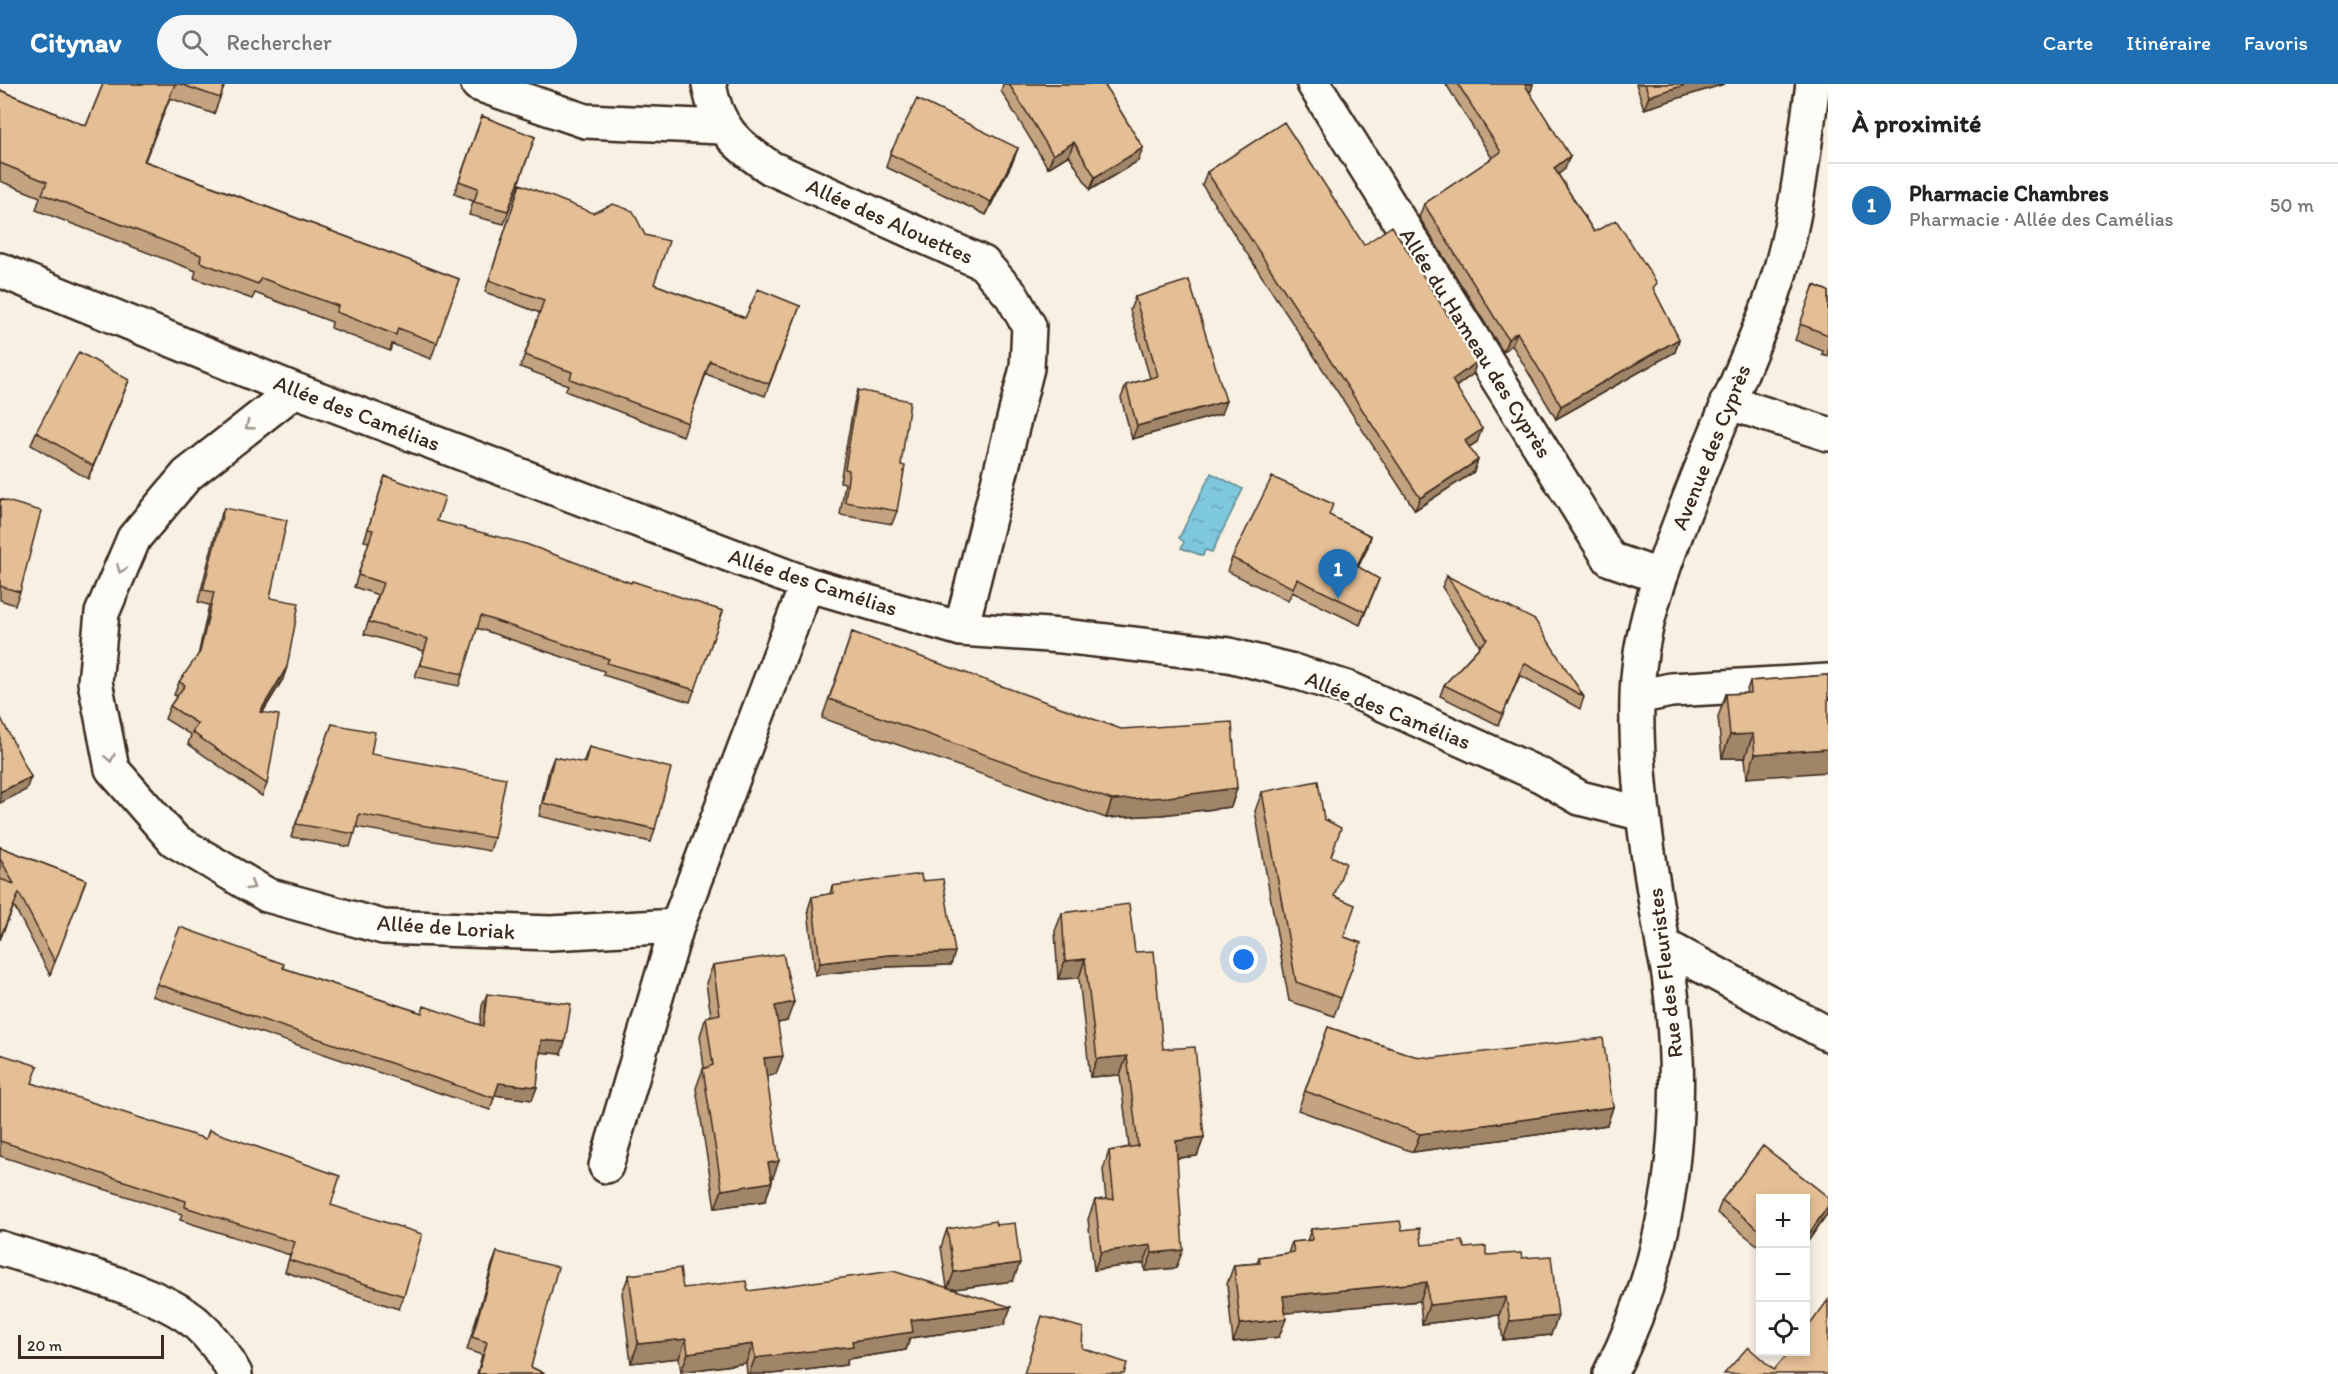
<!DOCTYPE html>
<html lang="fr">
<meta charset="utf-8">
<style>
:root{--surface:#fff;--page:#f6f6f6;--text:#222;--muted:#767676;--line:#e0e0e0;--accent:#1f6fb2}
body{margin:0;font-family:Itim,sans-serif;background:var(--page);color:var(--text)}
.controls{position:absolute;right:18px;bottom:18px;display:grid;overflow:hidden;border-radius:0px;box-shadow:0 3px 9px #0003}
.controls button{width:54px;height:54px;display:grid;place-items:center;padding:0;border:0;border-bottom:2px solid var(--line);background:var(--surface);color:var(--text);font:30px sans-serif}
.scale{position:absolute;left:18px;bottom:15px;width:146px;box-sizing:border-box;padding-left:6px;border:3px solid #3b2a1e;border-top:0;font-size:16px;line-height:21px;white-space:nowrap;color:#3b2a1e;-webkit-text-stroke:4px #fdfcf7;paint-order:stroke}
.you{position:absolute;left:1244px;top:876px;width:21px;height:21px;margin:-15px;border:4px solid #fff;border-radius:50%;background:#1a73e8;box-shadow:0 0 0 9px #1a73e833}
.badge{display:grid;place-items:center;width:39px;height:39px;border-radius:50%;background:var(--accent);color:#fff;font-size:20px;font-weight:700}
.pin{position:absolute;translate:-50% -50px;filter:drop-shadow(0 2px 3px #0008)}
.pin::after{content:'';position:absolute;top:32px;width:21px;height:18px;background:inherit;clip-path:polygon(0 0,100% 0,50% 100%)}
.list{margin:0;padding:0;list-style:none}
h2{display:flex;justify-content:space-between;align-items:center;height:78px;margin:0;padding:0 24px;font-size:26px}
h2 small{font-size:20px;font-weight:400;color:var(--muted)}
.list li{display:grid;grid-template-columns:39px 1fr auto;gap:18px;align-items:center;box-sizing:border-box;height:84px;padding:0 24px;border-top:2px solid var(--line)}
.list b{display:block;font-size:22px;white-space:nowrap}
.list p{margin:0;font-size:20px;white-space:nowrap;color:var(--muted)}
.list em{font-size:20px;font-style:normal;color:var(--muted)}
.icon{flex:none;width:33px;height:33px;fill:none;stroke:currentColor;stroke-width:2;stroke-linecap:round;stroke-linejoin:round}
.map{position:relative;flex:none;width:1828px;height:1290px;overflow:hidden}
header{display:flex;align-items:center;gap:36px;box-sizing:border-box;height:84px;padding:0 30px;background:var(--accent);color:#fff}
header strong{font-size:28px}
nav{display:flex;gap:33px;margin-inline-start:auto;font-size:21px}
.search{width:420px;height:54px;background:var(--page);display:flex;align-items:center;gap:15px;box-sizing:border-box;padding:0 21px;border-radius:33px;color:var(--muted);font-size:22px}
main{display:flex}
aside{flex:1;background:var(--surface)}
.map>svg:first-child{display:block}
.water{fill:url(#water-ripples);stroke:#638991;stroke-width:1.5}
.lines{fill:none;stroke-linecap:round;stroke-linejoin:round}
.minor-casing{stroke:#3b2a1e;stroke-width:38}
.minor{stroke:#fdfcf7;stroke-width:33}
.wall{fill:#c4a380;stroke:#3b2a1e;stroke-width:1.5}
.shaded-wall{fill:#a08568;stroke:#3b2a1e;stroke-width:1.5}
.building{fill:#e4be95;stroke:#3b2a1e;stroke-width:1.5}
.oneway{stroke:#9c938a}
.labels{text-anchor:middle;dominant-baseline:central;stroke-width:5;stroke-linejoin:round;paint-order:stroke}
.street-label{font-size:22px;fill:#3b2a1e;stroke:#fdfcf7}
</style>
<header>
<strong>Citynav</strong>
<div class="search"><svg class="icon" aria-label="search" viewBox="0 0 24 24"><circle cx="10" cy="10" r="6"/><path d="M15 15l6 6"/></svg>Rechercher</div>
<nav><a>Carte</a><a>Itinéraire</a><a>Favoris</a></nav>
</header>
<main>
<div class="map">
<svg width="1828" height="1290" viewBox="0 0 1828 1290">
<defs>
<pattern id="water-ripples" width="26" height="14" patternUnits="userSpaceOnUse" patternTransform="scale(1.5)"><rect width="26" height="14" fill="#7ec8de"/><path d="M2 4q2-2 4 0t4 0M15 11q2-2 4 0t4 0" fill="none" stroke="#68a3b3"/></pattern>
</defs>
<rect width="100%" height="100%" fill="#f8f0e3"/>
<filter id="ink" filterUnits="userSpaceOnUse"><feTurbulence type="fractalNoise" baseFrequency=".0167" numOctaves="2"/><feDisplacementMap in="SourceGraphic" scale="12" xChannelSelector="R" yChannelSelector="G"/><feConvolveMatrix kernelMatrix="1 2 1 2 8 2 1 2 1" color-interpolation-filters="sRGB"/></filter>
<g filter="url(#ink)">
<!-- water -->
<path class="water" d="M1211,389l32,16 -31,63 -7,-2 -2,6 -22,-8 3,-6 -5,-4z"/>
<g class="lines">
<defs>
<path id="minor" d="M478,0l107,37 137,6
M709,0c7,43 27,61 62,84l212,95 29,33 17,30 -2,42 -66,261
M1314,0l296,475 49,17
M0,186l295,120 512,194 154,45 101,7 167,19 64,16 57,18 192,87 38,22 63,16
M295,306l-108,85 -53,63 -32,75 -7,69 17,87 62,71 93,55 116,32 168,6 126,-7
M1727,318l101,32
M1637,613l34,-7 157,-9
M1663,861l165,89
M606,1082l71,-240 130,-342
M0,1164c52,17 157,41 196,75 17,15 29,32 39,51
M1610,1290c62,-120 77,-257 60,-390 -1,-14 -5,-27 -7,-40 -14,-79 -28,-166 -26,-246 1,-68 26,-131 50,-193 25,-65 53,-128 79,-192 29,-73 36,-152 47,-229"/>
</defs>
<!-- minor casing -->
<use href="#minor" class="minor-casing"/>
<!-- minor -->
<use href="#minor" class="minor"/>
</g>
<!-- wall -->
<path class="wall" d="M103,0h122l-11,30 -44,-16 -25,63 314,118 -28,80 -39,-15 -2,7 -59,-23 1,-6 -77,-29 -3,6 -58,-21 2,-7 -160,-61 4,-13 -40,-16v-91l86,36z
M1003,0h101l39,64 -5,13 -48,29 -21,-35 -21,13 -47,-77z
M1446,0h87l-2,7 -2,1 36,77 -7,5 36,58 60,59 25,48 -4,13 -119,67 -44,-74 -9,7 -84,-135 5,-13 68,-46z
M1636,0h88l-80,25z
M482,32l53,21 -31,87 -35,-9 4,-14 -19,-7z
M1018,64l-5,13 -27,54 -100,-48 4,-13z
M1207,88l157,73 109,129 -17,13 21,55 -8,5 5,25 -59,38 -213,-325z
M520,100l134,100 91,34 55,-12 -35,90 -59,-22 -23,62 -118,-45 3,-6 -48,-18 20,-54 -55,-21z
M1814,201l14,6v65l-6,-2 1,-3 -28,-11z
M1135,213l86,117 -89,25 -11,-41 5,-13 24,-7 -20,-68z
M129,296l-41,99 -57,-34 5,-13z
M858,306l43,75 -4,46 -5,13 -52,-9 5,-32 -5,-1 14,-79z
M385,392l52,45 194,62 92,28 -33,91 -87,-27 1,-4 -127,-43 -18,58 -44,-9 9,-26 -60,-17 14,-39 -24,-8 15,-45 -5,-1z
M0,415l20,93 -5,13 -15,-5z
M224,424l46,90 13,81 -20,33 4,72 -5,12 -74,-52 3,-9 -26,-16 5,-13 7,-10 -3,-1 5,-13 19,-26 11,-51 -11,-3 21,-82z
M1329,431l42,21 -4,13 -9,18 21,12 -19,46 -68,-33 -4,9 -61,-30 5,-13z
M1447,492l137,121 -4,12 -60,-34 -22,50 -58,-29 4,-11 36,-39 -38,-59z
M852,548l385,156 -6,19 -70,8 -55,3 -284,-100z
M1828,591l-81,103 -2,-20h-23l-4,-41 8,-23 20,-1 4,-12z
M332,640l39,30 123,84 -4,13 -134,-24 -6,20 -59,-10z
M589,663l66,82 -4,13 -112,-26 10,-46 5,-13 29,6z
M1262,708l69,64 3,41 10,40 17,6 -27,73 -45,-15 -34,-190z
M0,763l86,33 -36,95 -36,-69 -14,34z
M922,797l29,84 -67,2 -69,8 -7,-66 4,-12 18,-3 2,-8z
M1062,829l73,39 28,97 41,88 -7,19 -20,2 -1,110 -31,3 -1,-8 -50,7 -6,-51 7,-19 11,-1 -3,-29 6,-19 20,-4 -9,-72 -30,2 -11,-99 -21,1 -3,-48z
M713,881l74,56 -9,2 -2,51 -9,2 5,104h-1l1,2 -7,19 -50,7 -19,-120 7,-19h1l-4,-33 6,-19 5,-1 -5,-33z
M283,884l139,45 58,12 2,-19 5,-12 74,60 -21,-2 -3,35 -5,13 -37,-5 -5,15 -338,-114 5,-12z
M1328,943l86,29 199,51 -6,18 -194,27 -115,-42z
M0,970l32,29 299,122 73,91 -5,13 -114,-37 5,-17 -110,-35 2,-6 -182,-58z
M1763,1062l65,51 -1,17 -21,30v-46h-45v50l-44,-35 5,-13z
M996,1141l17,56 -59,8 50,36 -94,13 -4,12 -58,9 -2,6 -74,9h-25l-1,-11 -65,9 -2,-14 -48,5 -9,-70 7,-18 54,13 65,3 199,-4 -6,-40 6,-18z
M1311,1145l91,1 20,15 43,3 21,7 36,3 29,77 -48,5 -4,-25 -77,9 -2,-23 -135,12 -6,24 -46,5 -6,-58 7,-19 23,-2 2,-6 29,-4 4,-11 15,-1z
M497,1168l34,115 14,7h-68l5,-19 -15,-5 25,-85z"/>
<!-- shaded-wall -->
<path class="shaded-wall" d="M1526,0h7l-2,7 -11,7 5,-13z
M1688,0h36l-80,25 5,-13z
M1074,58l-5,13 -21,13 5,-13z
M1018,64l-5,13 -27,54 5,-13z
M1143,64l-5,13 -48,29 5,-13z
M1570,72l-5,13 -15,12 4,-13z
M1517,248l-5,13 -9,7 5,-13z
M1679,255l-4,13 -119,67 5,-13z
M1477,278l-4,12 -26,19 5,-13z
M129,296l-5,13 -36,86 5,-13z
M1226,317l-5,13 -89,25 5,-13z
M1482,345l-5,13 -17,11 5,-12z
M1478,376l-4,12 -59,38 5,-12z
M1371,452l-4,13 -15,30 5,-13z
M1379,495l-5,13 -14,33 5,-13z
M1524,579l-4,12 -22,50 5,-11z
M287,583l-4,12 -28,45 5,-12z
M1753,650l-8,24h-23l8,-23z
M1828,665v23l-81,6 8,-24z
M31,693l-5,13 -26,13v-11z
M1237,704l-6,19 -70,8 -55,3 6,-18z
M955,868l-4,13 -67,2 -69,8 5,-12 68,-8z
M1085,875l-6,19 -21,1 7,-18z
M794,918l-7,19 -19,4 7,-19z
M541,956l24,2 -4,12 -24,-2z
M783,972l-7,18 -19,3 7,-19z
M1127,972l-7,19 -30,2 7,-18z
M499,999l38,4 -5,13 -38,-5z
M1613,1023l-6,18 -194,27 7,-18z
M1204,1053l-7,19 -28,3 7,-18z
M779,1077l-7,19 -11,2 7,-19z
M772,1098l-7,19 -50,7 7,-18z
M1828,1122l-1,8 -21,30v-6z
M1151,1161l-7,18 -50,7 7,-18z
M1183,1166l-7,18 -31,3 7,-18z
M1020,1179l-7,18 -66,9 7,-18z
M1427,1198l-7,19 -144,13 7,-18z
M1506,1213l-7,18 -77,9 7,-19z
M1011,1223l-7,18 -94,13 -4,12 -58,9 -2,6 -74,9h-23l6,-16 97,-17 59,-21z
M1558,1232l-7,19 -48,5 7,-19z
M1286,1235l-7,18 -46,5 7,-18z
M686,1255l-7,19 -48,5 7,-19z
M753,1260l-7,19 -65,9 7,-19z"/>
<!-- building -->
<path class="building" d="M103,0h72l-31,77 315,118 -22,64 -39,-15 -2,7 -60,-23 2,-6 -77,-28 -3,6 -58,-22 1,-7 -159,-61 5,-12 -47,-19v-73l86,36z
M180,0h45l-5,14z
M1009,0h95l39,64 -48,29 -21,-35 -21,13z
M1458,0h68l-1,1 45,71 -16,12 40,64 22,-12 41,63 -4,5 26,51 -118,67 -44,-74 -9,7 -84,-135 77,-52z
M1645,0h43l-39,12z
M917,15l101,49 -27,54 -101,-48z
M482,32l53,21 -27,74 -34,-9 4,-14 -19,-7z
M1284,38l80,123 28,-19 85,136 -25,18 30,49 -17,12 13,19 -58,38 -213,-326z
M520,100l73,29 20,-9 20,7 12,24 24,6 -15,43 91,34 13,-29 42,17 -31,78 -59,-23 -22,62 -118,-44 2,-7 -47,-17 19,-55 -55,-20z
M1189,196l37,121 -89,25 -11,-41 32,-9 -23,-79z
M1814,201l14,6v44l-28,-11z
M79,268l50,28 -36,86 -57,-34z
M858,306l52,11 -9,64 4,1 -8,45 -52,-9 4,-32 -4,-1z
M385,392l60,21 -8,24 89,23 105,39 1,-2 91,30 -28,79 -88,-27 2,-4 -128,-43 -18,58 -43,-9 8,-26 -59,-17 14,-39 -25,-8 15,-45 -5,-1z
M1272,393l61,27 -4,11 42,21 -14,30 22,13 -14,33 -68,-33 -4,9 -61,-30z
M0,415l41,12 -21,81 -20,-6z
M224,424l63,12 -17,78 29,5 -12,64 -27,45 19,3 -12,69 -75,-52 6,-8 -28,-18 15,-21 -6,-3 21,-30 14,-60 -11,-2z
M1447,492l88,44 49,77 -60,-34 -21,51 -59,-29 43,-46z
M852,548l269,97 111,-7 5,66 -69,9 -56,3 -283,-101z
M1828,591v74l-73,5 -2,-20 -23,1 -4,-41 25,-1 -1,-12z
M0,632l31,61 -31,15z
M332,640l43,8 -4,22 135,24 -12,60 -135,-24 -4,20 -59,-10z
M589,663l82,21 -16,61 -112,-26 11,-46 31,6z
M1318,697l6,38 17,9 -10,28 15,7 -12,33 21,9 -11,32 17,6 -20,55 -45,-16 -34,-190z
M0,763l86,33 -31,82 -36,-69 -19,45v-59l14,5 -14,-26z
M921,790l1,7 21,-2 12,73 -67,3 -68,8 -8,-66 22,-4 -2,-7z
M1129,820l6,48 19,-1 9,98 32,-2 9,90 -28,4 7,109 -31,3 -1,-8 -50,7 -6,-52 19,-1 -5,-48 29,-5 -11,-90 -30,3 -12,-100 -20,2 -3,-48z
M180,843l104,37 -1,4 139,45 2,-7 59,20 4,-32 84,10 -6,38 -24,-2 -4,47 -38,-4 -5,15 -337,-114z
M783,870l11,48 -19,4 8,50 -19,2 15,103 -11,2 4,19 -50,8 -19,-121 10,-4 -7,-48 14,-3 -7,-49z
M1328,943l86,29 19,2 170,-20 10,69 -193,27 -115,-43z
M0,970l38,12 -6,17 174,56 3,-9 131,46 -9,29 91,29 -18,62 -115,-36 6,-18 -110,-35 1,-6 -186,-60z
M1763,1062l65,51v9l-22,32v-40h-45v33l-39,-31z
M995,1137l1,4 19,-2 5,40 -66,9 -7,-43z
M1400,1137l2,9 18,-2 2,17 40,-4 3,7 21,-2v9l35,-2 1,5 29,-2 7,60 -48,5 -4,-24 -77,8 -2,-23 -144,14 3,23 -46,5 -6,-59 26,-2 -1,-6 35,-5 -2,-10 20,-2 -1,-11z
M497,1168l61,15 -27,100 14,7h-67l9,-32 -15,-5z
M680,1184l3,20 63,-7 2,10 145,-20 118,36 -100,13 2,12 -61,9 1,5 -98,12 -2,-14 -65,9 -2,-14 -48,5 -9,-69z
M1828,1216v74h-104l24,-27 26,23 15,-18h17v-22z
M1042,1232l41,12 -1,20 45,15 -3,11h-100z"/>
<!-- one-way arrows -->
<defs><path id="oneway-chevron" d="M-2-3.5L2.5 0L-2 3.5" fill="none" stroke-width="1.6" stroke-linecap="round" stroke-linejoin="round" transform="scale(1.5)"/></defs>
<g class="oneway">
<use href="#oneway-chevron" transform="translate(249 342) rotate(142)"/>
<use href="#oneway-chevron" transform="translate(121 485) rotate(113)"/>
<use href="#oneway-chevron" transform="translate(110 674) rotate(78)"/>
<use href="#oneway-chevron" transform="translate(251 802) rotate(31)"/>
</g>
</g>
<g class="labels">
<!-- street labels -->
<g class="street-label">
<text transform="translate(890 137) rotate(24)">Allée des Alouettes</text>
<text transform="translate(1476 259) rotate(58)">Allée du Hameau des Cyprès</text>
<text transform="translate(357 329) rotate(21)">Allée des Camélias</text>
<text transform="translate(1711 363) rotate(-68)">Avenue des Cyprès</text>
<text transform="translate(813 498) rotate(18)">Allée des Camélias</text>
<text transform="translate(1388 626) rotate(22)">Allée des Camélias</text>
<text transform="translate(446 843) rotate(4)">Allée de Loriak</text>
<text transform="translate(1665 889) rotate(-97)">Rue des Fleuristes</text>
</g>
</g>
</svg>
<div class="controls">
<button>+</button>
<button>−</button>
<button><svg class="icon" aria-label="locate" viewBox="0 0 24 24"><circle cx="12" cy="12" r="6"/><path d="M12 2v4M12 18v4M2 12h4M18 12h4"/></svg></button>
</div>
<div class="scale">20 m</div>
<div class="you"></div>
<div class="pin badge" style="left:1338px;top:515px">1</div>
</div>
<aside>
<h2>À proximité<small></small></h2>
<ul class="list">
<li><span class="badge">1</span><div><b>Pharmacie Chambres</b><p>Pharmacie · Allée des Camélias</p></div><em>50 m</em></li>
</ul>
</aside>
</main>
